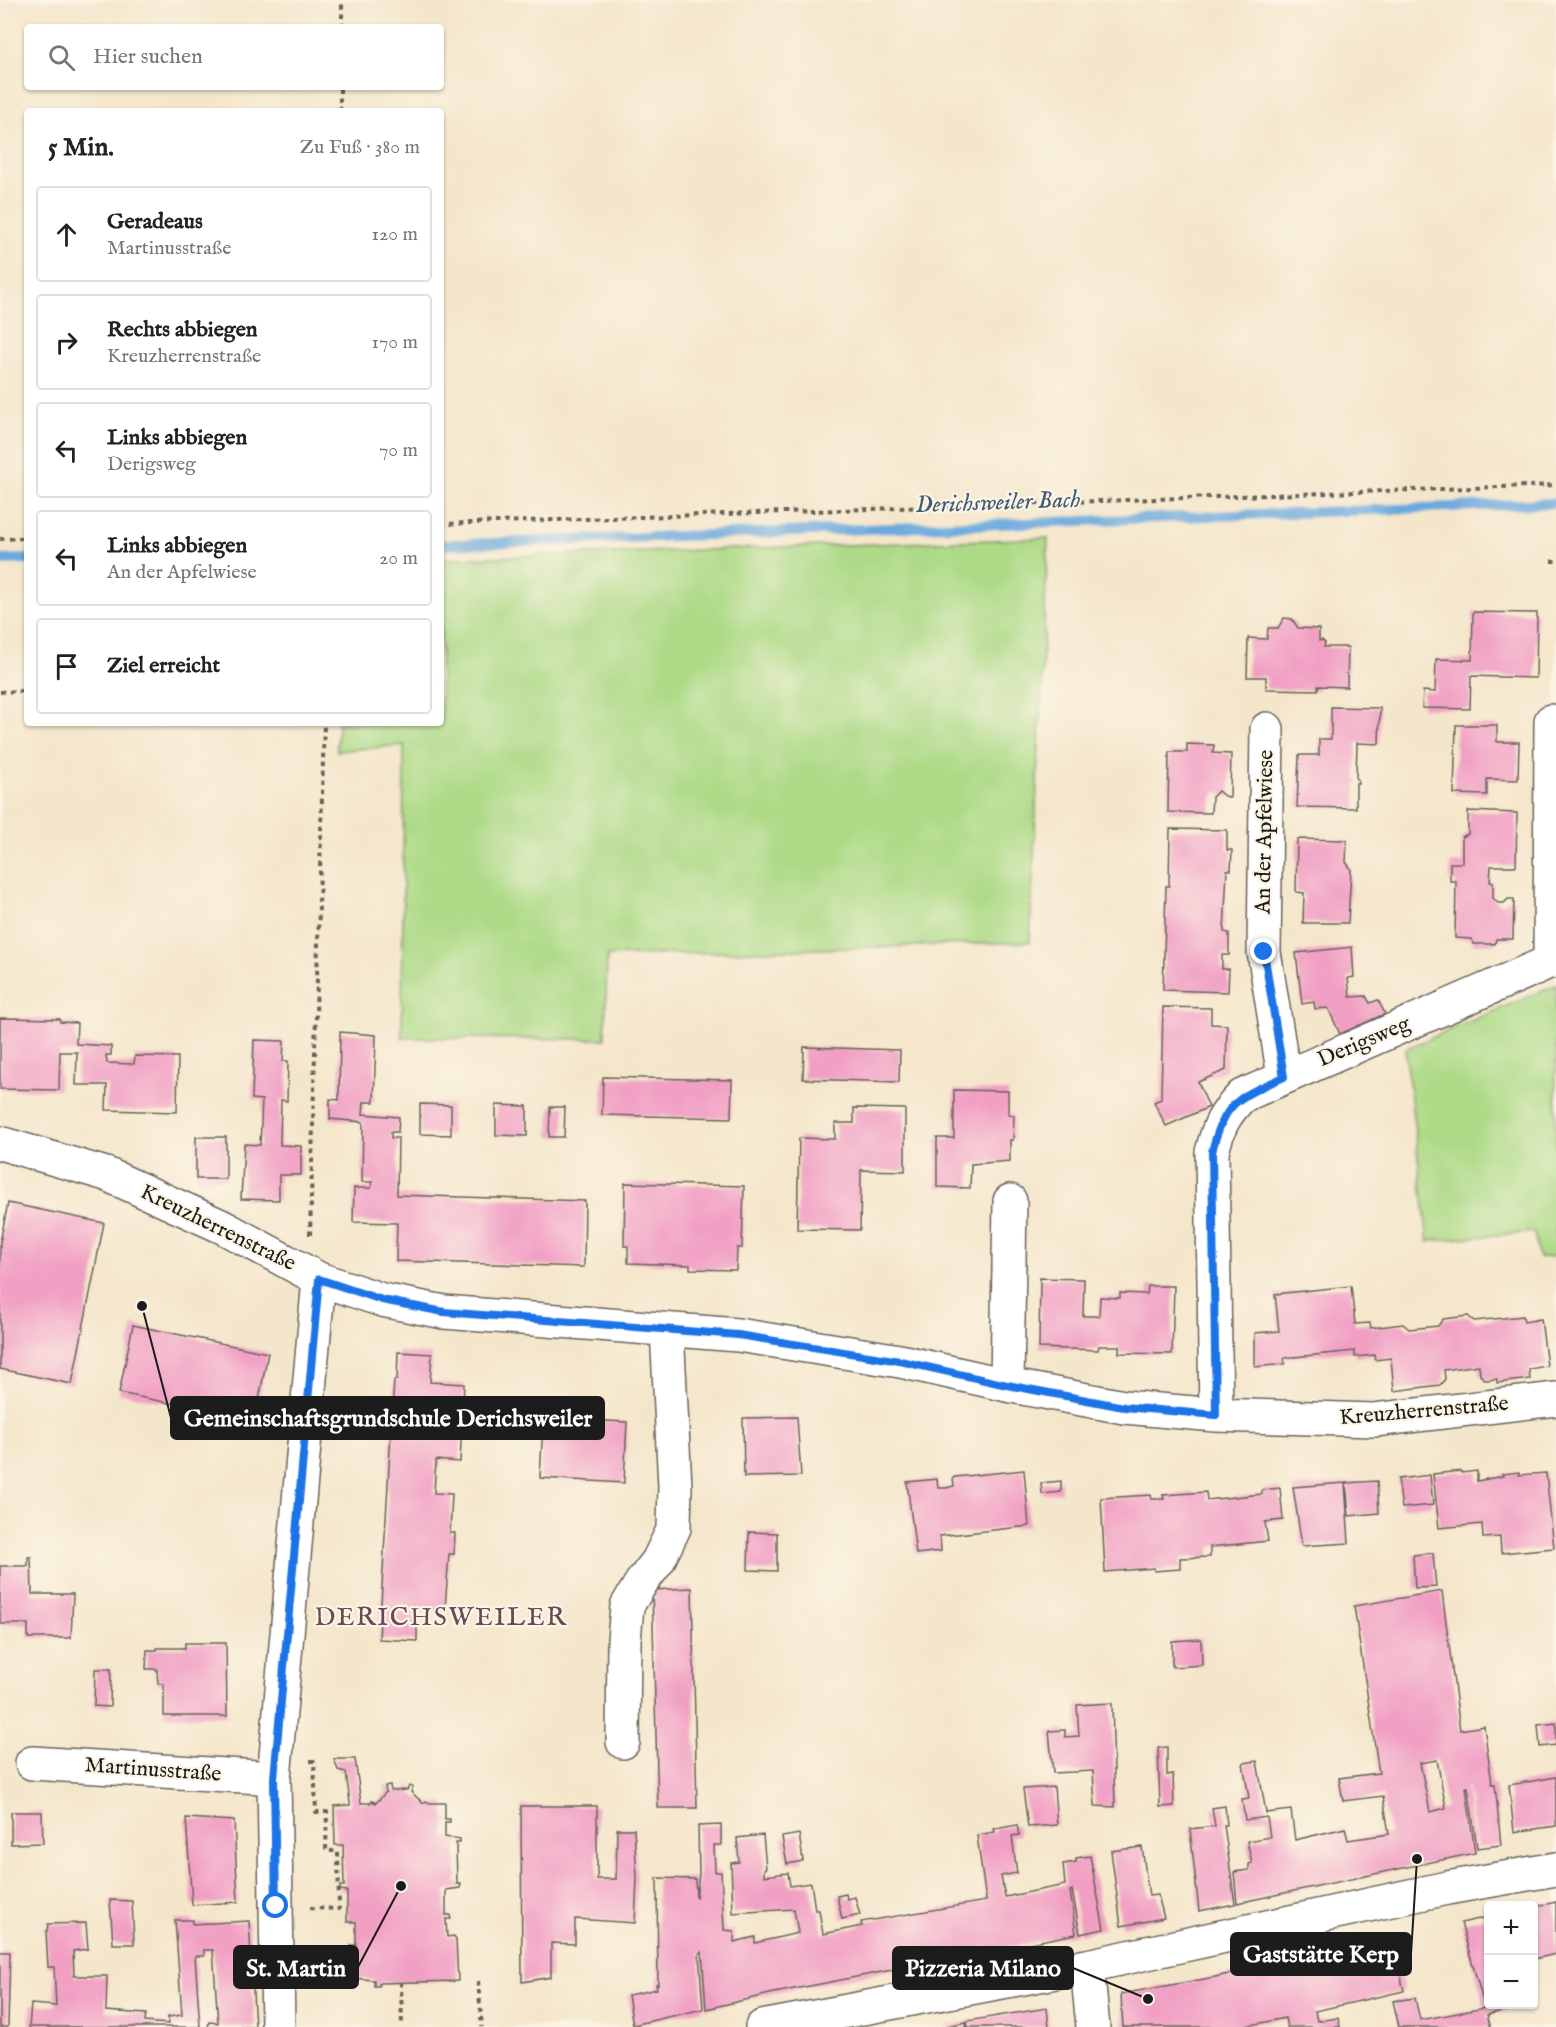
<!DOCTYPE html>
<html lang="de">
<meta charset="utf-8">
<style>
:root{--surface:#fff;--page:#f6f6f6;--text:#222;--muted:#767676;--line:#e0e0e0}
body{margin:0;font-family:"IM FELL English",serif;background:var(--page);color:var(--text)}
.controls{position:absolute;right:18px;bottom:18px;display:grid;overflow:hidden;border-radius:6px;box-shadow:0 2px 4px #0004}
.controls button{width:54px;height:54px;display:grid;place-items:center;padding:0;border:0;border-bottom:2px solid var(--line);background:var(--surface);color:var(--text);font:30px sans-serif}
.stop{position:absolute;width:18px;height:18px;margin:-14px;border:4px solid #1a73e8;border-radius:50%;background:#fff}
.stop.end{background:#1a73e8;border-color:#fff;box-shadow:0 2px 6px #0008}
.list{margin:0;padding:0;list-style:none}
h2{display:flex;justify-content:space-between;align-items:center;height:78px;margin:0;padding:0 24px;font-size:26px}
h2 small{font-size:20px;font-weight:400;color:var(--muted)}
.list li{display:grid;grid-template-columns:39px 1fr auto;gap:18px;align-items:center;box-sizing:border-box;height:96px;margin:0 12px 12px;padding:0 12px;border:2px solid var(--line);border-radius:6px}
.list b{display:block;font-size:22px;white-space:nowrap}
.list p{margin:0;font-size:20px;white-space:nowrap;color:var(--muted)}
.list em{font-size:20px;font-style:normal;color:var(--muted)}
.icon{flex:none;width:33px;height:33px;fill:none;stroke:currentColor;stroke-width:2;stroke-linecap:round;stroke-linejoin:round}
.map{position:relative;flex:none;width:1556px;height:2027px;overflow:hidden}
.search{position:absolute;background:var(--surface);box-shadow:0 2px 4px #0004;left:24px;top:24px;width:420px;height:66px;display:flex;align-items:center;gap:15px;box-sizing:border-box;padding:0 21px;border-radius:6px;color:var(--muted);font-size:22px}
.panel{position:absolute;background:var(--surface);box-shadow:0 2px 4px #0004;left:24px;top:108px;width:420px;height:618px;border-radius:6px}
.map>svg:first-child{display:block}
.green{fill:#adda87;stroke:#647b52;stroke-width:1.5}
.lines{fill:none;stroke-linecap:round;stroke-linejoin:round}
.stream{stroke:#6ba8dd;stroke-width:10}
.building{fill:#f1a0c4;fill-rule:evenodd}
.minor-casing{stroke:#686359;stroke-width:36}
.path{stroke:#686359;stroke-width:4;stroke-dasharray:4.5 4.5;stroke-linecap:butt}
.minor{stroke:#fff;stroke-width:33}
.route{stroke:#1a73e8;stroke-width:8}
.labels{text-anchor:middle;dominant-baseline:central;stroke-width:4.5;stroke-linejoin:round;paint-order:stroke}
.street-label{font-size:22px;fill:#1c1c1c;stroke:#fcf5e5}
.water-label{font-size:24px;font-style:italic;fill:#405b73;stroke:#fcf5e5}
.quarter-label{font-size:26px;letter-spacing:1.5px;fill:#674a57;stroke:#fcf5e5}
.leader{fill:none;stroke:#1c1c1c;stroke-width:2}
.callout-dot{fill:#1c1c1c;stroke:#fcf5e5;stroke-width:2}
.callout{fill:#1c1c1c;stroke:#1c1c1c;stroke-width:2}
.callout-label{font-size:24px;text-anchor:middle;font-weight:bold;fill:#fff}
</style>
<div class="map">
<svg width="1556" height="2027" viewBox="0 0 1556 2027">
<rect width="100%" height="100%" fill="#fcf5e5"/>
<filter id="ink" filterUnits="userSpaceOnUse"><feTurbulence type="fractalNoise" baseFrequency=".0167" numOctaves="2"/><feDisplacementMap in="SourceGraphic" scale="12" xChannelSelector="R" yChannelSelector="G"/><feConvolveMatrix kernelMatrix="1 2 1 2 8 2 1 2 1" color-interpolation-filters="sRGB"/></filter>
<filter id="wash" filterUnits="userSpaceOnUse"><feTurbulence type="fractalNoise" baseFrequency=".008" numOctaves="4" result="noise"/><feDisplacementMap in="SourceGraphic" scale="24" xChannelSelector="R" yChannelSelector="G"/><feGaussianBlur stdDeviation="1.35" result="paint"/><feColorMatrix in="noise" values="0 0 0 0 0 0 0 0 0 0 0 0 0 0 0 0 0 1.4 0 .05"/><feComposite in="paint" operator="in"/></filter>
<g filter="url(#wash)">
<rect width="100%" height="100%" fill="#f4e6cb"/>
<!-- green -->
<path class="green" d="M1048,538l-18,404 -423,14 -2,83 -203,-1 2,-293 -67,6 1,-28h103v-164z
M1556,985v271l-17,2 -5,-26 -106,9 -23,-192z"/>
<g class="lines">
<!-- stream -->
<path class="stream" d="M441,545l1115,-42
M0,560l27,-1"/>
</g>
<g id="blocks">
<!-- building -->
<path class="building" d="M1473,612l64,1 -1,65 -65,-2 -1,33 -48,-1 1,-17 12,1 1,-33 36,1z
M1284,618l8,1 6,9 21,1v12l3,-1 3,3 -1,4h24l-1,40 -29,-1v4l-52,-1v-12h-19l1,-39 19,1 1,-11h10z
M1331,707l49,1 -1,36 -22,-1 -1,36h2v4h-2v25l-59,-1 2,-52h20v-16h12z
M1456,725h41v17h22l-1,38 -31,-1v16l-33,-1z
M1187,744l27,1 -1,8 18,1 -1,43 -6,-1 -6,-5 -6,6 -1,16 -43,-1 1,-60h18z
M1468,811l49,2 -1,53h-25l-1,16h3v16l5,5h6l4,-4h6l-1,40h-17l-1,5h-22l-1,-5 -17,-1 1,-57h-6v-18h12v-26l6,-3z
M1170,829l57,1v20h5l-1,20h-4l-3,62 5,1v22h-7v14h7l-1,23 -65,-2 3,-104h3z
M1297,839l50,1 -1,22 5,7 -3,54h-45l1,-30 -8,-1z
M1352,947l2,30 -6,1 2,19 16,-1 4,7 8,-3 7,14 -45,20 -12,-26 -13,1 -1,-7 -12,2 -6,-51z
M1163,1007l48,1v16l16,1 -1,45 -28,12 11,25 -43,19 -12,-24 7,-3z
M0,1018l60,1v3l17,1 -1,21 35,2v9h-5l1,8 27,1 1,-8 43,1 -1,55 -71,-2 1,-25h-31l1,-33h-17l-1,38 -59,-1z
M340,1032l36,3 -2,67h-10l-1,12 36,3 -1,15h-7v6h7l-1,57 188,6 -1,66 -188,-6 1,-38 -44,-1 1,-34h17l1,-6h-10l1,-60 -33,-3v-20l9,1z
M254,1040l30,1 -1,20h5l-1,40 -6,-1 -1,45 21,1v29h-22v25l-38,-1 3,-55 16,1 2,-45 -10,-1z
M804,1047l96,3 -1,32 -96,-3z
M603,1077l129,3 -1,38 -129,-3z
M954,1090l54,1v23l6,1 -1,25h-3v21l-39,3 -1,24 -33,-1v-49h17z
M420,1104l31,1v30l-31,-1z
M496,1105l31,1v30l-31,-1z
M550,1107h15l-1,30h-15z
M854,1108l51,1v62l-44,-1 -1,60 -63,-1 2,-91 36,1v-16h19z
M196,1137h30v42h-30z
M625,1183l119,3 -2,62h-5l-1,22 -46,-1v-4l-62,-2v-17h-4z
M8,1203l96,20 -32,161 -72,-15v-127z
M1040,1278l44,1 -1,37h16l1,-19 20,1v-5l27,1 1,-8h26l-2,68 -53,-1v-7h-20l-1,4 -59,-2z
M1351,1286l4,38 15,-1 1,5 32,-4 6,5 29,-3 5,-7 25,-3 6,5 49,-5 1,6 17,-3 6,47 -18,3 1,10 -33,4v-4l-11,1 -6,-5 -1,-10 -35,5 1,9 -5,6 -46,6 -3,-33 -16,2 -1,-5 -19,2v-6l-71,7 1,6 -30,3v-34l24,-2 -4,-37z
M133,1325l135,28 -13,67 -136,-27z
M398,1352l34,2 -2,28 34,2 -4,78 -24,-2 -2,33 18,1 -2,39h5l-1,21h-5l-4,55h-32l-1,16h5v16l-38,-2 15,-259h3z
M797,1417l4,59 -57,1 -1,-59z
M584,1420l43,2 -3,61 -84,-5 3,-55 36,2z
M1024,1470l5,56 -89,10 1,15 -25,3 -9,-72 30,-3 1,9h8l8,-2 -1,-8 2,-1z
M1461,1471v2l16,-2v10l26,-5 -1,-2 17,-2v3l27,-2 8,75 -53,5 -1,-16 -17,1 -1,-14 -43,4 -6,-54z
M1430,1475l3,30 -31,3 -4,-29z
M1061,1481v11l-19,2 -1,-11z
M1377,1481l2,32 -30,3 -3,-33z
M1345,1483l4,60 -47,3 -9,-59z
M1280,1488l3,32 -18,2 3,19 -58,6v10l-30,1v11l-26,2v-3l-49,4 -4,-74 50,-3 1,4h12l-1,-4 43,-3 1,8 55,-6v-4z
M749,1532l28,1v38l-29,-1z
M1433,1553l3,34 -21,1 -2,-33z
M28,1557h3l1,37h41l-2,44h-43v-14h-28v-58h28z
M692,1588l5,220h-39l-6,-218z
M1442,1591l18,139 24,-4 8,58h3l6,61 -24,3 -9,-61h-2l9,66 -238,50 -3,-31 15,-2v-6l3,-1 -5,-22 23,-4 -3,-20 -22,3 -3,-21 7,-1 -6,-35 14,-2 9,52 25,-3 4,30 50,-12 3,12 41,-6 -6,-38 -40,5 -4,-23 40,-5 -25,-167zM1437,1760l9,48 -16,4 -10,-49z
M1201,1639l1,26 -30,2v-26z
M185,1643h41l1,73h-63v-32h-6l-1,-15h-11l1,-19h10v-2h28z
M95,1669h16l-1,38 -16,-1z
M1112,1703l3,104 -20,-1 -2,-35 -40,2 -4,-42 16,-1v7l14,-1 -2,-31z
M1556,1723v22l-16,2 -2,-22z
M1167,1747v28l6,-1 1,32 -14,1 -2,-59z
M334,1759h21l6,44h9l2,-2 4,2 10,-11 -1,-6 5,-1 1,6 16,-1 2,-4 4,1 -2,5 12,11 3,-2 4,2h15v16h5v3h-5v15l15,2v4h-4l1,41h4l-1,4 -14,2v25h4l1,4h-5l1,18 7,-1 2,3 2,42 -79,2v3h-5v-6l-23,-2v-5h5v-24h-5v-4h5v-23h-9v-31l-7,-1v-4h4l-1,-41h-8l-1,-39 16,-1v-2l-4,-31 -8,-2z
M1556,1777v49l-42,6 -5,-47z
M1054,1787l3,38 -29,2 -5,-38z
M521,1806h76v73h19l1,-50h17l3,49 -2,45 -60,-4v25l-24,-1v34l-29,5z
M1225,1806l2,19h-3l11,79 -36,7 -9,-82 25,-3 -3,-18z
M11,1812h31l1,31 -32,1z
M186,1818l48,3 4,81 -46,3z
M721,1825v20h-7l1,27h6l3,58 10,1v11l21,-5v6l43,-10 -4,-24 -61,4 -2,-50 8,-1 -2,-24 26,-3 3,33 -2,1v7l24,-3 2,13 21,-3 4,27h4l4,24 39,-8 -1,-4 125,-21 -9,-66 18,-3 -1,-3 23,-4 2,10 -7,1 5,37 -16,3 4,21 60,-12 -2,-21 13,-2v-4l14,-2 14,73 -24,5 -8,-44 -2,1 6,43 -302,59 -68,16 -4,-57 -3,1 4,56 -70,16 -5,-30 29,-6 -1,-5 2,1 -1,-107 38,1 1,19 3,-25 -1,-47z
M799,1834l4,27 -16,3 -5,-27z
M1142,1847l7,49 9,-1 6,23 -43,8 -10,-75z
M846,1894l1,5 8,-2 5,18 -18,4 -5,-23z
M110,1900l22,1 2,43h-21z
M1556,1902v52l-22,5v-52z
M1488,1917v87h20l2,5 -23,6 4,12h-92l-6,-26 22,-3 5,22 65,-12 -24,-85z
M175,1920h18v4l56,-3 6,106h-47l1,-5 9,1 -5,-73h-9v6h-9l5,71h-171l2,-23 25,2 -2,-39h-6l-2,-36h1l1,-7 38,-1 2,26 -15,2 1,25h33l-1,35 40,3 -1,8 23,2v-7l14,-2z
M1392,1938l12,53 -89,20 2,10 21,-3 2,9h-53l-2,-9 -44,9h-118l-2,-33 94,-17z
M0,1952h10l-2,75h-8z
M1047,2008l2,19h-81l-1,-6z
M966,2022l1,5h-21v-1z"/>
</g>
</g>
<g filter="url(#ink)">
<use href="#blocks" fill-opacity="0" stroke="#686359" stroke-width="1.5"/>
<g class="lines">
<defs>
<path id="minor" d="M1267,729l-3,223 20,125
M1550,962l1,-241
M0,1143l106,31 117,53 96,52 63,21 62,12 294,23 162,26 107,24 117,22 92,8 158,5 182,-21
M1007,1385l3,-184
M1216,1415l-4,-263c7,-27 11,-36 30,-56l314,-137
M623,1742l1,-102 3,-34 14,-23 17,-22 16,-33 1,-42 -8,-156
M32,1763l242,15
M1087,1966l6,61
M278,2027l-4,-249 45,-499
M762,2027l325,-61 360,-78 109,-19"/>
</defs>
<!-- minor casing -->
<use href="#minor" class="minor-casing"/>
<!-- path -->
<path class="path" d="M342,27v-27
M340,111v-24
M441,524l1115,-39
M0,539l27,-1
M1551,561h5
M0,692l27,-1
M310,1235l14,-512
M310,1761h4l2,51h11l-1,38 12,2 1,57 -29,-1
M478,1981l4,46
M401,1982l1,45"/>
<!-- minor -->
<use href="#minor" class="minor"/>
</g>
</g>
<g class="lines" filter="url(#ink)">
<!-- route -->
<path class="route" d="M276,1906l-2,-128 45,-499 63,21 62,12 294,23 162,26 107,24 117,22 92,8 -4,-263c12,-51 27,-55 72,-75l-20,-125"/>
</g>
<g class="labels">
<!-- street labels -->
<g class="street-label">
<text transform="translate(1265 832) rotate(-89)">An der Apfelwiese</text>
<text transform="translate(1364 1042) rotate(-23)">Derigsweg</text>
<text transform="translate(218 1228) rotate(26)">Kreuzherrenstraße</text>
<text transform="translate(1424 1411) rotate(-5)">Kreuzherrenstraße</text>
<text transform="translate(153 1770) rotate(4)">Martinusstraße</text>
</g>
<!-- water labels -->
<g class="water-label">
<text transform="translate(998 503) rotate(-2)">Derichsweiler Bach</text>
</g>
<!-- quarter labels -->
<g class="quarter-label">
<text x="441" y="1617">DERICHSWEILER</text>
</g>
</g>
<!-- callouts -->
<path class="leader" d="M142 1306L171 1418M1417 1859L1411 1954M401 1886L358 1967M1148 1999L1073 1968"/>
<g class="callout-dot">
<circle cx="142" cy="1306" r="6"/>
<circle cx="1417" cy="1859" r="6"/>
<circle cx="401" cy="1886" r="6"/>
<circle cx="1148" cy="1999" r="6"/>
</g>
<g class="callout">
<rect x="171" y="1397" width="433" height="42" rx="6"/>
<rect x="1231" y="1933" width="180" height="42" rx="6"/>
<rect x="234" y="1946" width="124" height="42" rx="6"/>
<rect x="893" y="1947" width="180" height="42" rx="6"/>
</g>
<g class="callout-label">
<text x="388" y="1426">Gemeinschaftsgrundschule Derichsweiler</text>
<text x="1321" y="1962">Gaststätte Kerp</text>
<text x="296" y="1976">St. Martin</text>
<text x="983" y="1976">Pizzeria Milano</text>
</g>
</svg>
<div class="controls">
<button>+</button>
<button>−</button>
</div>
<div class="stop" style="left:276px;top:1906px"></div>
<div class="stop end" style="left:1264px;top:952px"></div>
<div class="search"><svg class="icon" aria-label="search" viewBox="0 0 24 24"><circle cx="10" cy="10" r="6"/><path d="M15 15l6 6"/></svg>Hier suchen</div>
<section class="panel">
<h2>5 Min.<small>Zu Fuß · 380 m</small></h2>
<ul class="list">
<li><svg class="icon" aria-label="ahead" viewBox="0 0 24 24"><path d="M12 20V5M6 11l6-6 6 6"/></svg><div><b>Geradeaus</b><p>Martinusstraße</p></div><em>120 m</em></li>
<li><svg class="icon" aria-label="right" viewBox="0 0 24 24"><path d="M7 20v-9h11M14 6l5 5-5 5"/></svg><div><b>Rechts abbiegen</b><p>Kreuzherrenstraße</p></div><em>170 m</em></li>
<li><svg class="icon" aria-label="left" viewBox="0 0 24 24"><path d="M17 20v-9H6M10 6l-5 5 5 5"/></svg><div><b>Links abbiegen</b><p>Derigsweg</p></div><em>70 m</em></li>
<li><svg class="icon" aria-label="left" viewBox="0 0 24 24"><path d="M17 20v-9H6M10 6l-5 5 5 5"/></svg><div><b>Links abbiegen</b><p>An der Apfelwiese</p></div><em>20 m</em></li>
<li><svg class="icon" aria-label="arrive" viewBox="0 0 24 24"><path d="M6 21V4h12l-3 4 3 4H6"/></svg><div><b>Ziel erreicht</b></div></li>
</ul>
</section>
</div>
